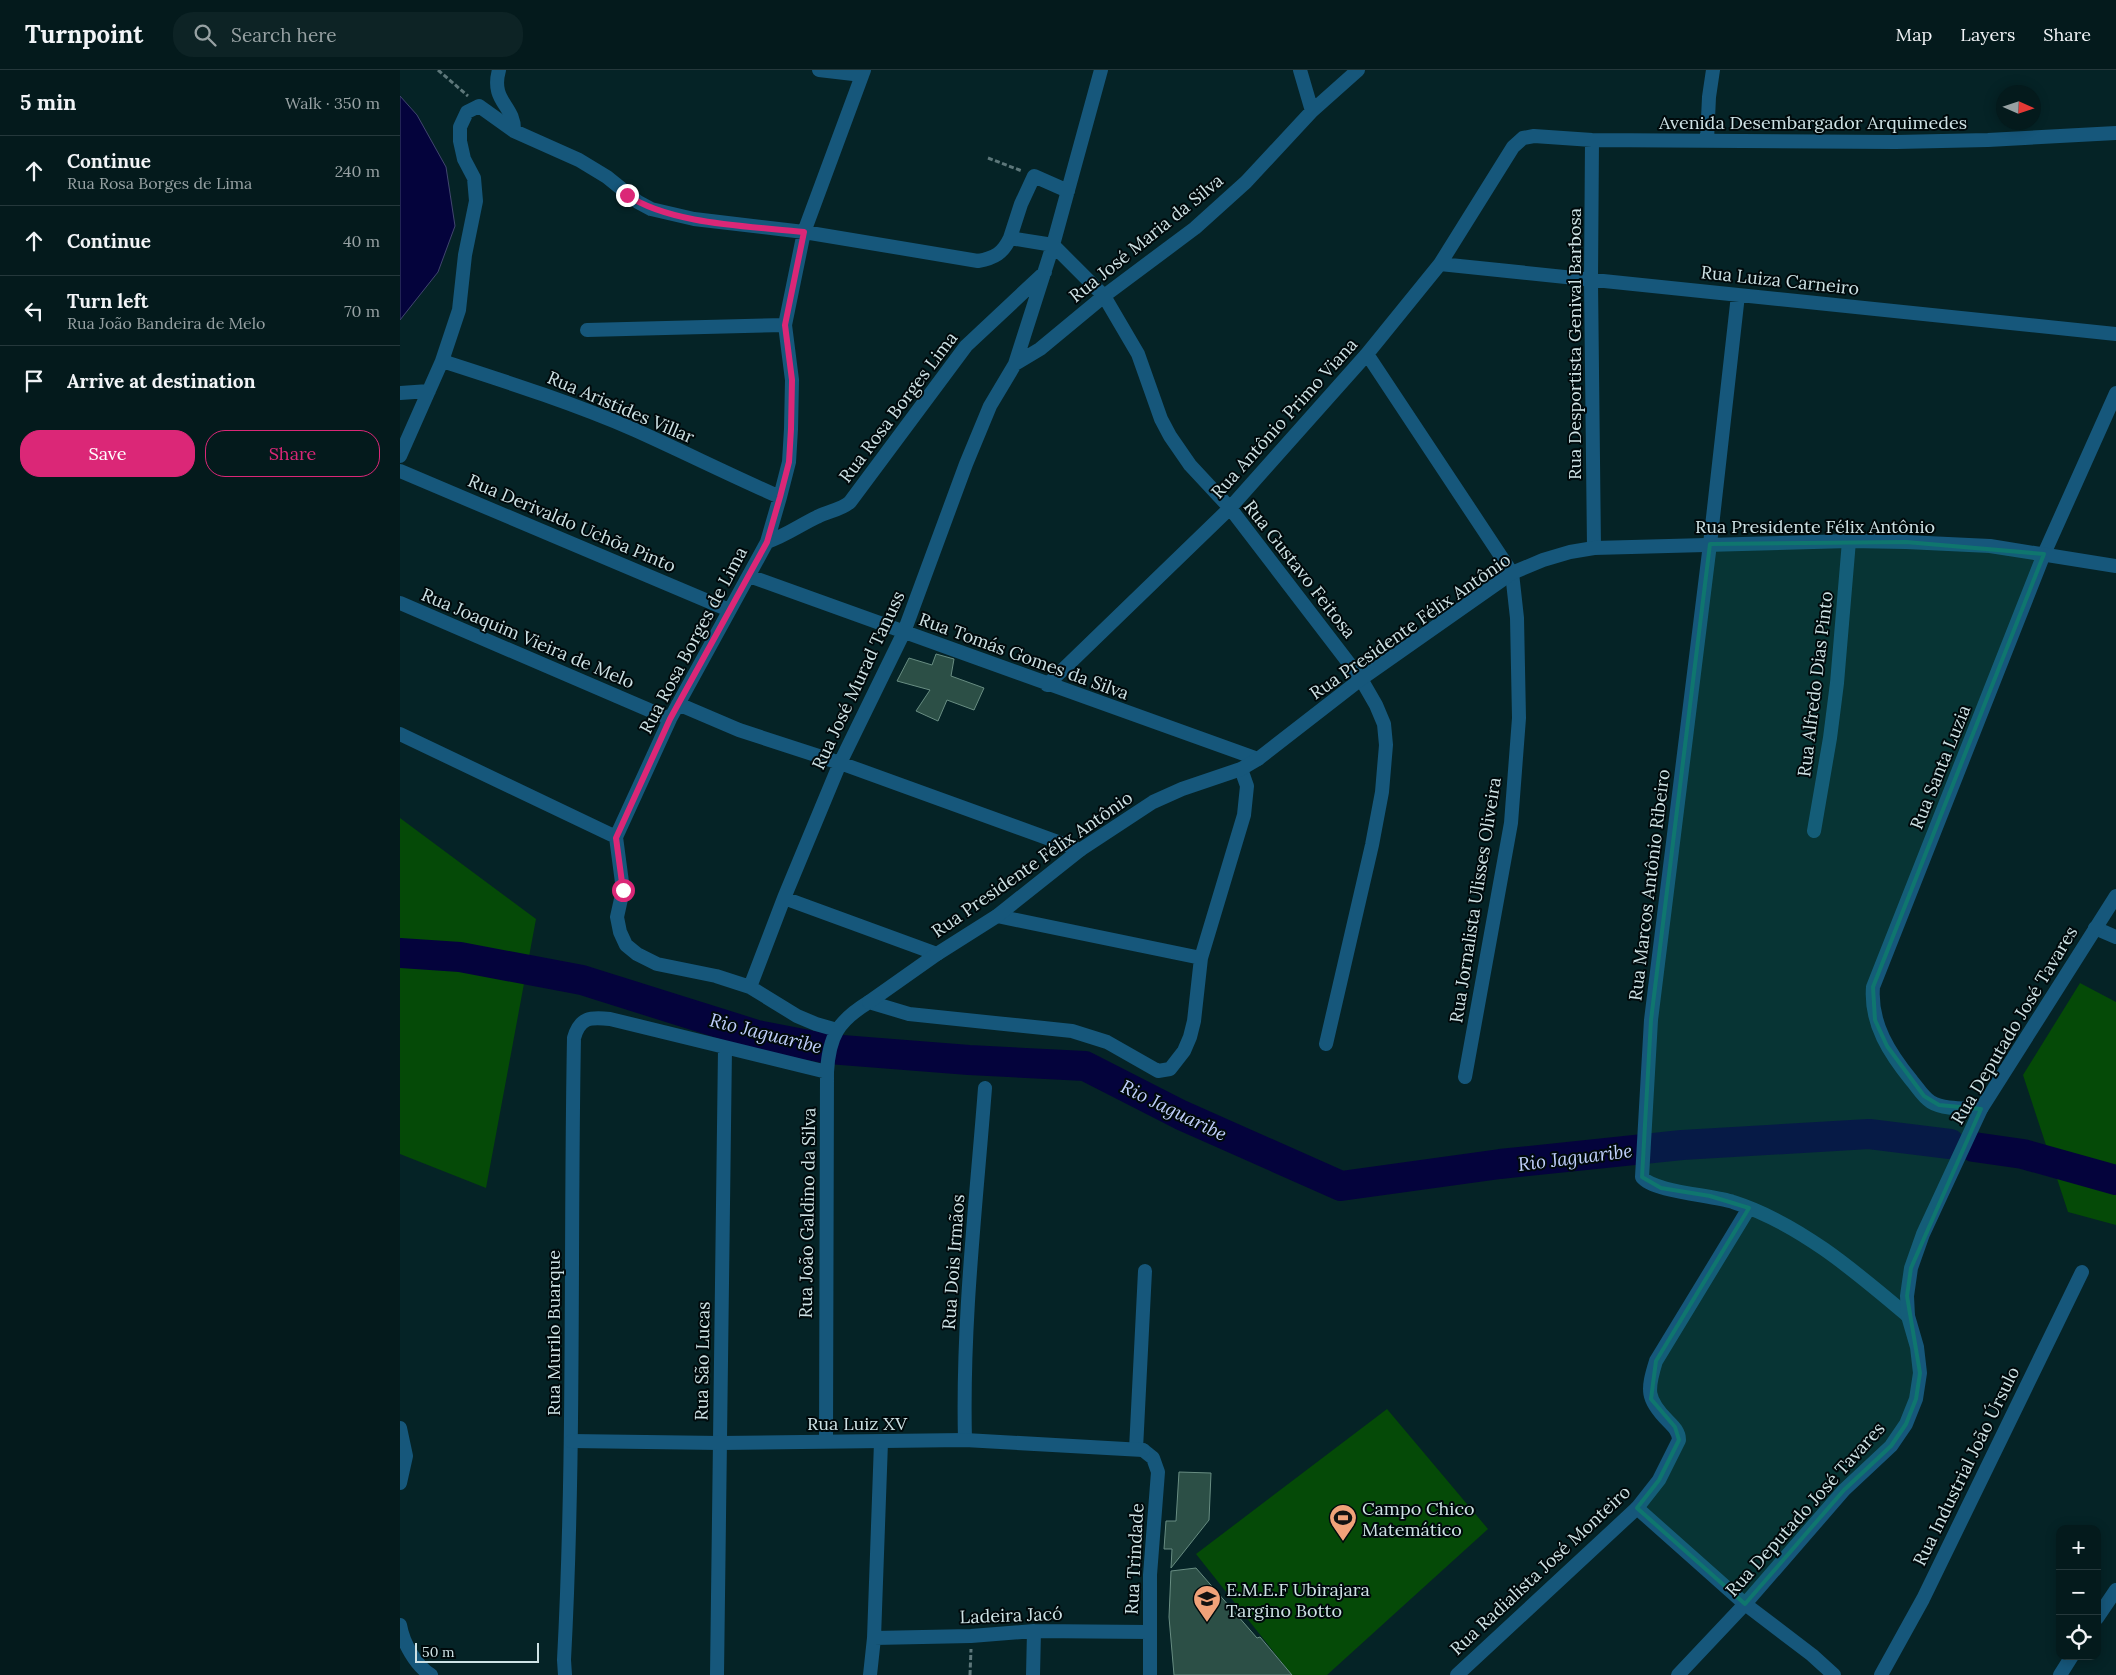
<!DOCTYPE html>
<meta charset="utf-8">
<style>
:root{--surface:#041a1c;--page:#0d2325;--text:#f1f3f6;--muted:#97a1a3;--line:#25383b;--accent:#db2777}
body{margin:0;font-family:Lora,serif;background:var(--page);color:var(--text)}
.controls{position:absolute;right:15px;bottom:15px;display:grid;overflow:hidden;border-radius:10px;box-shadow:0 2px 12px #0003}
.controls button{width:45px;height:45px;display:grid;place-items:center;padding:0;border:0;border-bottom:1px solid var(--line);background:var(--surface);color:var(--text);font:25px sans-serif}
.compass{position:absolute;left:1596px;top:15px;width:45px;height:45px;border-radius:50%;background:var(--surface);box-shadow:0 2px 12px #0003;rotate:93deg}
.scale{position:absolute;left:15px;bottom:12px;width:124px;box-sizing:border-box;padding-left:5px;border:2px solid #cee2e5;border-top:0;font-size:14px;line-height:18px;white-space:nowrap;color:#cee2e5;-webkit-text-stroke:4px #000a0c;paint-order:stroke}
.stop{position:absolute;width:15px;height:15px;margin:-11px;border:4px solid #db2777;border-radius:50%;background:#fff}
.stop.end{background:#db2777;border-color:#fff;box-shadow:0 1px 5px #0008}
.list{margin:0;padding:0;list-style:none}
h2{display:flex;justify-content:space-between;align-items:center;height:65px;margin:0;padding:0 20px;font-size:21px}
h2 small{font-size:16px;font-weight:400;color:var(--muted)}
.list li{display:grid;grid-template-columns:32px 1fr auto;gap:15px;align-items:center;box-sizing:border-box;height:70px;padding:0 20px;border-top:1px solid var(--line)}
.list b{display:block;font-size:19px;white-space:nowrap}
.list p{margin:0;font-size:16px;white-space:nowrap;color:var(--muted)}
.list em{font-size:16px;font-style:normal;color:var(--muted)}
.actions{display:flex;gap:10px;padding:15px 20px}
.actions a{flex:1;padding:11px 0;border:1px solid var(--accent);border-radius:20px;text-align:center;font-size:18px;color:var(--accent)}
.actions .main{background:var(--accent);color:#fff}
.icon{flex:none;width:28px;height:28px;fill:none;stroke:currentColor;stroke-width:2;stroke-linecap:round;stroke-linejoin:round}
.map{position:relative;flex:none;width:1716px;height:1605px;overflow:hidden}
header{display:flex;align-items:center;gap:30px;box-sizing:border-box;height:70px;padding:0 25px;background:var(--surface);border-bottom:1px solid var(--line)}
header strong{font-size:24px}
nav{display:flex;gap:28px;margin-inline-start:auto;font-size:18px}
.search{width:350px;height:45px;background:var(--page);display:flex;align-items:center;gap:12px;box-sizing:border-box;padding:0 18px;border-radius:20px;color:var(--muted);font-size:19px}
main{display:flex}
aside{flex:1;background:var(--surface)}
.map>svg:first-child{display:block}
.green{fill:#054a07}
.water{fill:#04033c;stroke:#41466f}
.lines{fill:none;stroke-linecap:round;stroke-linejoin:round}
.river{stroke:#04033c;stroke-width:30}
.building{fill:#2c4f46;stroke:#688d82}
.path{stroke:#5d777a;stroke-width:3;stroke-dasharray:5 2.5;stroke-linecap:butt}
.minor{stroke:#16577b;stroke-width:14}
.tertiary{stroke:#16577b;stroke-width:14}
.route{stroke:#db2777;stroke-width:6}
.marked{fill:#0f766e;fill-opacity:0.2;stroke:#0f766e;stroke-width:4;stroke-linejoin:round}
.labels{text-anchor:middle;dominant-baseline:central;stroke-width:4;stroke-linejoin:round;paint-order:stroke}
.street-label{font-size:18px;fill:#cee2e5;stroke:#000a0c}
.poi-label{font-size:18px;fill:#cee2e5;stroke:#000a0c;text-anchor:start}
.water-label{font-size:19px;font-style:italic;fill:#c0d0fc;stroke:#000a0c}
</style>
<header>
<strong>Turnpoint</strong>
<div class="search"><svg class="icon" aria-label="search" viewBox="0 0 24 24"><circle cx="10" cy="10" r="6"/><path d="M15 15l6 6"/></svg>Search here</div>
<nav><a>Map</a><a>Layers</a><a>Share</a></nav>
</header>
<main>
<aside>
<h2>5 min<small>Walk · 350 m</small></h2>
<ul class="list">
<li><svg class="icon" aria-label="ahead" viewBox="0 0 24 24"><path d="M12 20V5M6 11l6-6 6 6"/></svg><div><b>Continue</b><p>Rua Rosa Borges de Lima</p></div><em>240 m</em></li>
<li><svg class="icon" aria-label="ahead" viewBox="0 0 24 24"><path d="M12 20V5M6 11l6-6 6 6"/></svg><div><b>Continue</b></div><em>40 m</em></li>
<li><svg class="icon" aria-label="left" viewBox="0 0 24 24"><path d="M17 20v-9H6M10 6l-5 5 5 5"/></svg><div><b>Turn left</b><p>Rua João Bandeira de Melo</p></div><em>70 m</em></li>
<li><svg class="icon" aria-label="arrive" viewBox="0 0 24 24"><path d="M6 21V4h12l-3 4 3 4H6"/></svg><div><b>Arrive at destination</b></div></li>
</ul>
<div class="actions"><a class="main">Save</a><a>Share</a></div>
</aside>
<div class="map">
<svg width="1716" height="1605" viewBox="0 0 1716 1605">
<rect width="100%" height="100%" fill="#052326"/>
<!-- green -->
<path class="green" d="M0,748l136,101 -50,269 -86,-34z
M1680,913l36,19v223l-48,-13 -45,-137z
M987,1339l101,120 -161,146h-35l-96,-121z"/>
<!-- water -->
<path class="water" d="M0,26l17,19 29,52 9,59 -17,46 -38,48z"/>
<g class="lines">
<!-- river -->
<path class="river" d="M0,883l60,4 122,23 175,55 72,14 140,11 116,6 96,49 160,71 159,-22 182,-19 187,-11 81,10
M1574,1077l49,7 93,26"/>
</g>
<!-- building -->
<path class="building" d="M536,584l18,5 -3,17 33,12 -10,22 -27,-10 -9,21 -22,-10 14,-21 -33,-9 12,-23 23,7z
M779,1402l32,1 -2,47 -38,48 1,-19h-8l2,-28h10z
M796,1498l61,70 3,-1 32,38h-118l-5,-58 2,-46z"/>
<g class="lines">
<!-- path -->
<path class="path" d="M38,0l30,26
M588,88l34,13
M570,1605l1,-26"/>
<!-- minor -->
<path class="minor" d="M99,0c-9,32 16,35 15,61
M419,0l43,5
M900,0l12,41
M1192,70l-1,141 3,267
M1307,70l2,-43 4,-27
M610,168l11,-34 13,-28 34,15
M1040,194l676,70
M1338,225l-28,249 -59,476 -9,157c11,15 71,18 91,25 66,21 123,70 175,114
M385,255l7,55 -1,49 -2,33 -9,35 -13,45 -97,177 -54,118 7,53 -6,27 3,15 6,13 11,9 20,10 59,12 34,11 47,29 19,8 21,6
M187,260l198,-5 19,-93 60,-162
M967,284l145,219 5,45 2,100 -8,105 -46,254
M42,291c65,21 131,42 193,69 49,22 97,46 145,67
M615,294l25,-15 64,-53 91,-68 51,-46 66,-71 46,-41
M0,323l29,-2
M0,386l42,-95 17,-51 6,-55 11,-54 -2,-23 -10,-19 -4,-18v-14l7,-15 12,-6 35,25 65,29 28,17 31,25 13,7 43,10 110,13 174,29c17,-3 25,-8 32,-23l43,7 51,51 34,58 23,65 9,17 20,29 40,43 131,171 15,26 8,19 2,21 -4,47 -10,53 -46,199
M0,401l329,139
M367,472c18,-6 33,-17 50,-25 11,-6 24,-7 33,-15l116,-156 79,-74
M349,506l509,183
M0,533l270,116
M647,615l183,-177 137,-154 73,-90 73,-117 10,-9 11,-2 58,4 304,2 92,-2 128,-7
M278,634l61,26 101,33 240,87
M0,664l216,103
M1414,761l16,-93 7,-55 12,-142
M384,828l153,56
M597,846l204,42
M1695,858l21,9
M350,917l34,-89 56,-135 64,-131 62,-168 24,-58 25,-42 38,-119 48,-175
M1581,1039c-15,-1 -37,1 -50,-7 -8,-5 -13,-14 -19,-21 -22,-27 -42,-57 -39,-94l171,-433 72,-161
M0,1358l6,28 -6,27
M565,1370c-3,-118 11,-235 20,-352
M426,1371l1,-369c2,-36 11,-51 42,-70l40,12 163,17 35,11 51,29 12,-2 14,-18 6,-14 4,-16 7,-63 43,-143 3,-29 -6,-17
M736,1379l9,-178
M743,1380l10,8 5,14 -8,103v100
M1237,1438l22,-28 20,-40c0,-8 -5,-13 -11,-19 -22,-22 -21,-31 -12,-60l93,-153
M1697,1548l19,-28
M0,1555c3,18 16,41 31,50
M474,1568l97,-2 63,-5 115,1
M165,1605l-1,-15c11,-207 6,-415 10,-622 6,-21 16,-21 36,-19l217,53
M317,1605l8,-627
M470,1605l4,-37 7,-196
M633,1605l1,-44
M1481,1605l42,-76 159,-327
M1660,1605l12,-19"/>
<!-- tertiary -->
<path class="tertiary" d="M469,932l68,-48 60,-38 83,-66 73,-48 29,-13 59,-20 17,-10 103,-80 151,-106 31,-13 27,-8 24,-4 255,-7 57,1 84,4 126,20
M171,1371l149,2 245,-3 178,10
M1057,1605l180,-167 108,96 67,51 22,20
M1278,1605l67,-71 99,-114 47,-44 15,-22 10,-25 4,-26 -3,-26 -9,-31 -1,-20 4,-28 12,-34 58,-125 135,-213"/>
</g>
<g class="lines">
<!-- route -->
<path class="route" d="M223,820l-7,-52 54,-119 97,-177 13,-45 9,-35 2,-33 1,-49 -7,-55 19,-93c-52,-6 -133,-7 -177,-37"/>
</g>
<!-- marked area -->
<path class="marked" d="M1506,472l138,12 -171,433 2,33 12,26 37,50 15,9 42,4 -70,159 -4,28 13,77 -4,26 -10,25 -15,22 -47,44 -99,114 -108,-96 22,-28 20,-40 -4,-13 -24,-28 5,-38 93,-153 -39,-12 -49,-8 -19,-11 9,-157 59,-476z"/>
<!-- icons -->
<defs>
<symbol id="stadium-pin" viewBox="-11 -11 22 30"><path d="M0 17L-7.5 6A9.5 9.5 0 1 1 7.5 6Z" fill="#f0a279" stroke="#000a0c"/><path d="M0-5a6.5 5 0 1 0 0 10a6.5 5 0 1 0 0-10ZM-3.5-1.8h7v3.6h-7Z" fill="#111"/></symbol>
<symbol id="school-pin" viewBox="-11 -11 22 30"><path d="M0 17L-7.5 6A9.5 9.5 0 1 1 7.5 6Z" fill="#f0a279" stroke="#000a0c"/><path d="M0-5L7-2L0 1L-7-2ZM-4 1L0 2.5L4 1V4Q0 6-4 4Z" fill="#111"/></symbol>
</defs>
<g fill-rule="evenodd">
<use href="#stadium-pin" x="927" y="1432" width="32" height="43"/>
<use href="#school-pin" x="791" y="1513" width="32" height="43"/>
</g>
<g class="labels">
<!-- street labels -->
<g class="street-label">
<text x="1413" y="52">Avenida Desembargador Arquimedes</text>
<text transform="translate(746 168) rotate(-39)">Rua José Maria da Silva</text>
<text transform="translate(1380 210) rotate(6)">Rua Luiza Carneiro</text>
<text transform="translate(1174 274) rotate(-90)">Rua Desportista Genival Barbosa</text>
<text transform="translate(221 337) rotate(23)">Rua Aristides Villar</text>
<text transform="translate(498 337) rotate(-53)">Rua Rosa Borges Lima</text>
<text transform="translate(884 348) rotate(-48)">Rua Antônio Primo Viana</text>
<text transform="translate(172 453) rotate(23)">Rua Derivaldo Uchõa Pinto</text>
<text x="1415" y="456">Rua Presidente Félix Antônio</text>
<text transform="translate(900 499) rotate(52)">Rua Gustavo Feitosa</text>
<text transform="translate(1010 556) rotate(-35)">Rua Presidente Félix Antônio</text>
<text transform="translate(128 568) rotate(23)">Rua Joaquim Vieira de Melo</text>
<text transform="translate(293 570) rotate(-62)">Rua Rosa Borges de Lima</text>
<text transform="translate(624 586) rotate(20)">Rua Tomás Gomes da Silva</text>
<text transform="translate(458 610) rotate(-65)">Rua José Murad Tanuss</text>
<text transform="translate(1415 614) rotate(-83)">Rua Alfredo Dias Pinto</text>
<text transform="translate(1540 697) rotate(-68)">Rua Santa Luzia</text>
<text transform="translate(632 794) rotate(-35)">Rua Presidente Félix Antônio</text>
<text transform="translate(1249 815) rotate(-83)">Rua Marcos Antônio Ribeiro</text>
<text transform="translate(1075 830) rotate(-81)">Rua Jornalista Ulisses Oliveira</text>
<text transform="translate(1614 955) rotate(-59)">Rua Deputado José Tavares</text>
<text transform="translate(407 1143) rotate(-89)">Rua João Galdino da Silva</text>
<text transform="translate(553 1192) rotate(-86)">Rua Dois Irmãos</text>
<text transform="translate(153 1263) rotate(-90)">Rua Murilo Buarque</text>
<text transform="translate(302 1291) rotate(-89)">Rua São Lucas</text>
<text x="457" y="1353">Rua Luiz XV</text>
<text transform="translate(1566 1396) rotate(-64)">Rua Industrial João Úrsulo</text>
<text transform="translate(1405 1439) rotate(-48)">Rua Deputado José Tavares</text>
<text transform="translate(734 1489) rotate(-87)">Rua Trindade</text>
<text transform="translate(1140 1500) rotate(-43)">Rua Radialista José Monteiro</text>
<text transform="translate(611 1545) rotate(-2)">Ladeira Jacó</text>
</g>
<!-- poi labels -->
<g class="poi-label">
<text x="962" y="1438">Campo Chico<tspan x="962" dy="21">Matemático</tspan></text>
<text x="826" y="1519">E.M.E.F Ubirajara<tspan x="826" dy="21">Targino Botto</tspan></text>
</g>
<!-- water labels -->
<g class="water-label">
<text transform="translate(366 963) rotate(14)">Rio Jaguaribe</text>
<text transform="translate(774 1040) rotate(26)">Rio Jaguaribe</text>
<text transform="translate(1175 1087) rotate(-7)">Rio Jaguaribe</text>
</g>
</g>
</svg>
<div class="controls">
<button>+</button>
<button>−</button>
<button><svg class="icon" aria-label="locate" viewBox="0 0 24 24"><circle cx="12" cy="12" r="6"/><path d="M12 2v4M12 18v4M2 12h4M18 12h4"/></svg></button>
</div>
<svg class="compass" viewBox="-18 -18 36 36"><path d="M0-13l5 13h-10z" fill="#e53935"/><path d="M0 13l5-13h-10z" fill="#97a1a3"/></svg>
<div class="scale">50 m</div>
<div class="stop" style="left:223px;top:820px"></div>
<div class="stop end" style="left:227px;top:125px"></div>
</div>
</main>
